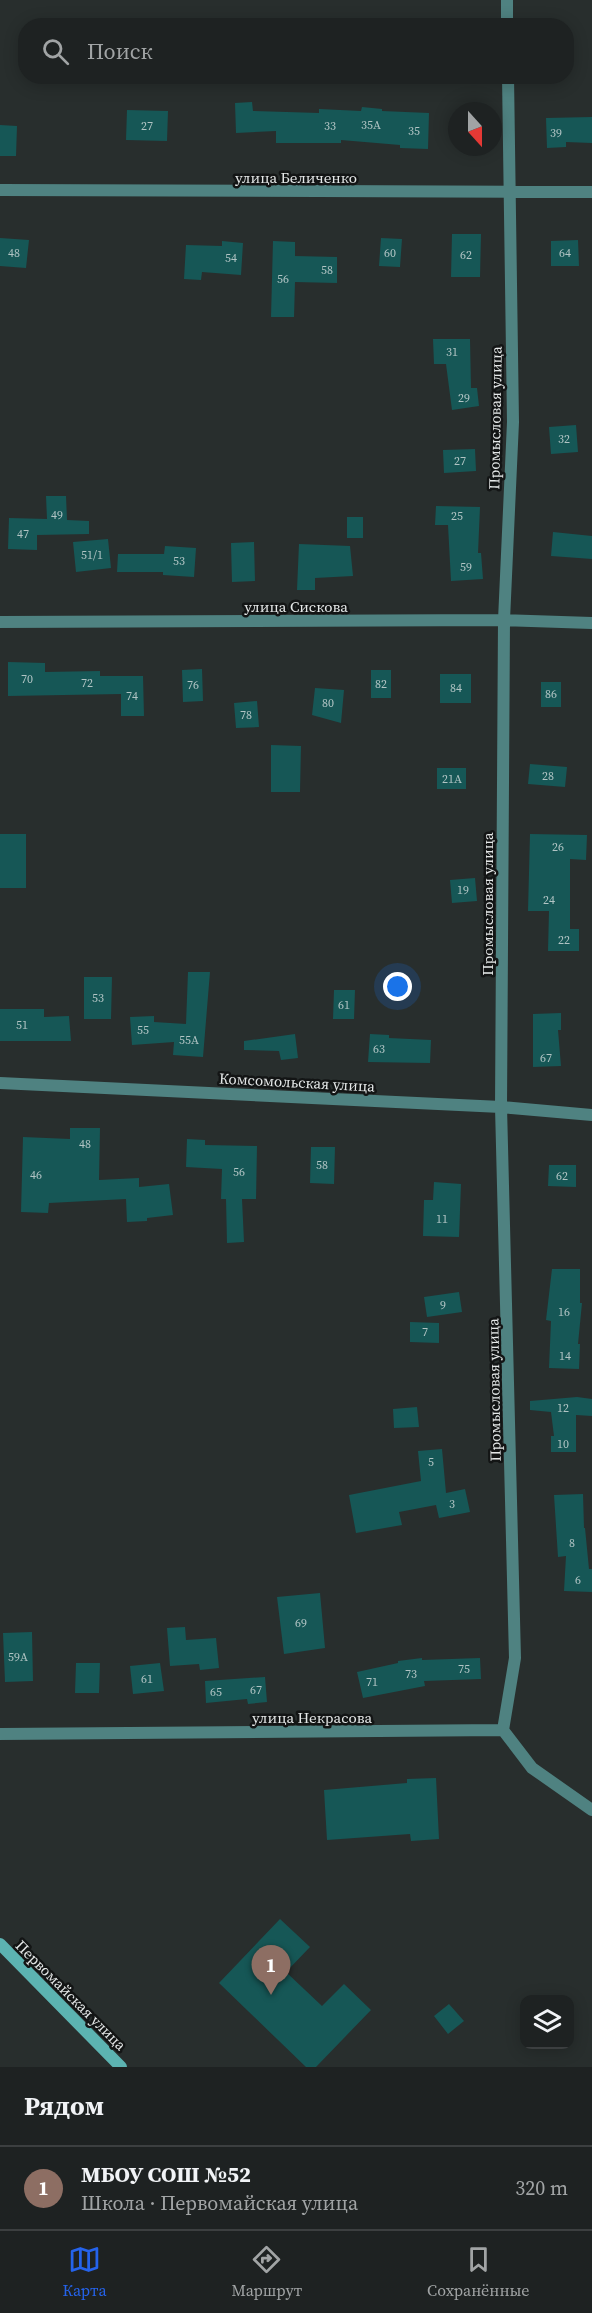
<!DOCTYPE html>
<html lang="ru">
<meta charset="utf-8">
<style>
:root{--surface:#1e2222;--page:#2b2f2f;--text:#f1f3f6;--muted:#a1a4a5;--line:#3c3f40;--accent:#2563eb}
body{margin:0;font-family:"Source Serif 4",serif;background:var(--page);color:var(--text)}
.controls{position:absolute;right:18px;bottom:18px;display:grid;overflow:hidden;border-radius:12px;box-shadow:0 3px 15px #0003}
.controls button{width:54px;height:54px;display:grid;place-items:center;padding:0;border:0;border-bottom:2px solid var(--line);background:var(--surface);color:var(--text);font:30px sans-serif}
.compass{position:absolute;left:448px;top:102px;width:54px;height:54px;border-radius:50%;background:var(--surface);box-shadow:0 3px 15px #0003;rotate:159deg}
.you{position:absolute;left:398px;top:987px;width:21px;height:21px;margin:-15px;border:4px solid #fff;border-radius:50%;background:#1a73e8;box-shadow:0 0 0 9px #1a73e833}
.badge{display:grid;place-items:center;width:39px;height:39px;border-radius:50%;background:var(--accent);color:#fff;font-size:20px;font-weight:700}
.pin{position:absolute;translate:-50% -50px;filter:drop-shadow(0 2px 3px #0008)}
.pin::after{content:'';position:absolute;top:32px;width:21px;height:18px;background:inherit;clip-path:polygon(0 0,100% 0,50% 100%)}
.list{margin:0;padding:0;list-style:none}
h2{display:flex;justify-content:space-between;align-items:center;height:78px;margin:0;padding:0 24px;font-size:26px}
h2 small{font-size:20px;font-weight:400;color:var(--muted)}
.list li{display:grid;grid-template-columns:39px 1fr auto;gap:18px;align-items:center;box-sizing:border-box;height:84px;padding:0 24px;border-top:2px solid var(--line)}
.list b{display:block;font-size:22px;white-space:nowrap}
.list p{margin:0;font-size:20px;white-space:nowrap;color:var(--muted)}
.list em{font-size:20px;font-style:normal;color:var(--muted)}
.icon{flex:none;width:33px;height:33px;fill:none;stroke:currentColor;stroke-width:2;stroke-linecap:round;stroke-linejoin:round}
.map{position:relative;flex:none;width:592px;height:2067px;overflow:hidden}
.search{position:absolute;background:var(--surface);box-shadow:0 3px 15px #0003;left:18px;right:18px;top:18px;height:66px;display:flex;align-items:center;gap:15px;box-sizing:border-box;padding:0 21px;border-radius:24px;color:var(--muted);font-size:22px}
.sheet{height:162px;background:var(--surface)}
nav{display:flex;justify-content:space-around;align-items:center;box-sizing:border-box;height:84px;border-top:2px solid var(--line);background:var(--surface);font-size:16px;color:var(--muted)}
nav a{display:grid;justify-items:center;gap:3px}
nav .on{color:var(--accent)}
.map>svg:first-child{display:block}
.building{fill:#165756}
.lines{fill:none;stroke-linecap:round;stroke-linejoin:round}
.street{stroke:#4f8281;stroke-width:12}
.secondary{stroke:#5cb3b1;stroke-width:12}
.labels{text-anchor:middle;dominant-baseline:central;stroke-width:5;stroke-linejoin:round;paint-order:stroke}
.number-label{font-size:12px;fill:#b1c4c4}
.street-label{font-size:15px;fill:#e5e8e8;stroke:#131515}
</style>
<div class="map">
<svg width="592" height="2067" viewBox="0 0 592 2067">
<rect width="100%" height="100%" fill="#282e2d"/>
<!-- building -->
<path class="building" d="M252,102l1,9 66,2v-4l42,2 1,-4 20,2v2l47,2 -1,36 -28,-1v-3l-59,-5v3h-65v-12l-40,2 -1,-30z
M127,110l41,1 -1,30 -41,-1z
M592,117v26l-26,-1v5l-19,1 -1,-30z
M0,125l17,1 -1,30h-16z
M452,234h29l-1,43h-29z
M0,238l29,2 -3,28 -26,-2z
M381,238l21,1 -2,28 -21,-1z
M578,240l1,26h-28v-25z
M222,241l21,2 -2,32 -39,-3 -1,8 -17,-1 2,-34 36,1z
M273,241l22,1v14l42,1v26l-42,-1 -1,35h-23z
M433,339h37l1,49h6l2,18 -27,4 -6,-46h-12z
M576,425l2,27 -27,2 -2,-27z
M475,449l1,22 -32,2 -1,-23z
M46,496h20l1,24 22,1v13l-52,1v15l-29,-1 1,-31 38,1z
M436,506l44,1 -2,46h3l2,26 -32,2 -3,-56h-13z
M347,517h16v21h-16z
M553,532l39,4v23l-41,-3z
M108,539l3,29 -35,4 -3,-30z
M254,542l1,39 -23,1 -1,-39z
M299,544l51,2 3,30 -38,2v12h-18z
M165,546l31,2 -2,29 -31,-2v-3h-46l1,-18h46z
M8,662l37,1v9l55,-1v5h43l1,40h-23v-22l-113,2z
M202,669l1,32 -20,1 -1,-32z
M371,670h20v28h-20z
M440,674h31v29h-31z
M541,682h20v25h-20z
M315,688l29,2 -3,33 -29,-8z
M257,701l2,26 -23,1 -2,-25z
M271,745l30,1 -1,46h-29z
M530,764l37,3 -2,20 -37,-3z
M437,768h29v21h-29z
M0,834h26v54h-26z
M530,834l57,1 -1,25 -16,-1v70h9v22h-31l1,-40h-21z
M475,878l2,23 -25,2 -2,-23z
M188,972h22l-7,85 -30,-2 1,-13 -42,3 -2,-28 24,-1v6l32,2z
M84,977h28l-1,42h-27z
M334,990h21l-1,29h-21z
M0,1009h44v8l25,-1 2,25h-71z
M561,1013v17h-3l3,36 -28,1v-53z
M295,1034l3,24 -17,2 -2,-9 -35,-1v-9z
M370,1034l19,1v3l42,2 -1,23 -62,-1z
M70,1128h30l-1,52 40,-2v9l30,-3 4,31 -26,3v3l-20,1 -1,-23 -77,4 -1,10 -27,-1 2,-75 47,2z
M187,1139l18,1v5l52,1 -1,53h-14l2,43 -17,1 -1,-44h-5l1,-30 -36,-2z
M311,1147h24l-1,37 -24,-1z
M549,1165h27v22l-28,-1z
M434,1182l27,2 -2,53 -36,-1 1,-36h9z
M552,1269h28v34h2l-4,41h2l-1,25 -30,-1 2,-47 -5,-1z
M459,1292l3,20 -35,5 -3,-20z
M410,1322l29,1v20l-29,-1z
M577,1397l15,2v17l-16,-1v37h-25v-16h3l-3,-24 -21,-2v-9z
M417,1407l2,20 -25,1 -1,-19z
M442,1449l4,44 19,-4 5,23 -31,6 -3,-13 -37,7 3,13 -46,8 -7,-38 72,-14 -3,-30z
M583,1494l1,34h1l4,41h3v23l-28,-1 2,-35 -8,1 -4,-62z
M320,1593l5,55 -41,6 -7,-57z
M185,1627l1,13 30,-2 3,30 -19,2 -1,-6 -29,2 -3,-38z
M32,1632l1,49 -28,1 -2,-49z
M422,1658v2l58,-2 1,21 -57,2 1,5 -62,12 -6,-26 41,-9v-2z
M76,1663h24l-1,30h-24z
M160,1663l4,28 -31,3 -3,-28z
M265,1677l2,25 -19,2 -1,-5 -41,4 -1,-22z
M436,1778l3,61 -28,2 -1,-7 -83,6 -3,-50 83,-7v-4z
M280,1919l30,28 -24,25 36,34 22,-22 27,26 -55,57h-10l-87,-84z
M449,2004l15,17 -16,13 -14,-18z"/>
<g class="lines">
<!-- street -->
<path class="street" d="M507,0v26
M0,190l592,2
M0,622l504,-2 88,3
M0,1083l501,24 91,8
M503,1730l12,-72 -14,-551 3,-487 9,-198 -5,-346
M0,1734l503,-4 29,38 60,42"/>
<!-- secondary -->
<path class="secondary" d="M0,1944l121,123"/>
</g>
<g class="labels">
<!-- number labels -->
<g class="number-label">
<text x="371" y="125">35А</text>
<text x="147" y="126">27</text>
<text x="330" y="126">33</text>
<text x="414" y="131">35</text>
<text x="556" y="133">39</text>
<text x="14" y="253">48</text>
<text x="390" y="253">60</text>
<text x="565" y="253">64</text>
<text x="466" y="255">62</text>
<text x="231" y="258">54</text>
<text x="327" y="270">58</text>
<text x="283" y="279">56</text>
<text x="452" y="352">31</text>
<text x="464" y="398">29</text>
<text x="564" y="439">32</text>
<text x="460" y="461">27</text>
<text x="57" y="515">49</text>
<text x="457" y="516">25</text>
<text x="23" y="534">47</text>
<text x="92" y="555">51/1</text>
<text x="179" y="561">53</text>
<text x="466" y="567">59</text>
<text x="27" y="679">70</text>
<text x="87" y="683">72</text>
<text x="381" y="684">82</text>
<text x="193" y="685">76</text>
<text x="456" y="688">84</text>
<text x="551" y="694">86</text>
<text x="132" y="696">74</text>
<text x="328" y="703">80</text>
<text x="246" y="715">78</text>
<text x="548" y="776">28</text>
<text x="452" y="779">21А</text>
<text x="558" y="847">26</text>
<text x="463" y="890">19</text>
<text x="549" y="900">24</text>
<text x="564" y="940">22</text>
<text x="98" y="998">53</text>
<text x="344" y="1005">61</text>
<text x="22" y="1025">51</text>
<text x="143" y="1030">55</text>
<text x="189" y="1040">55А</text>
<text x="379" y="1049">63</text>
<text x="546" y="1058">67</text>
<text x="85" y="1144">48</text>
<text x="322" y="1165">58</text>
<text x="239" y="1172">56</text>
<text x="36" y="1175">46</text>
<text x="562" y="1176">62</text>
<text x="442" y="1219">11</text>
<text x="443" y="1305">9</text>
<text x="564" y="1312">16</text>
<text x="425" y="1332">7</text>
<text x="565" y="1356">14</text>
<text x="563" y="1408">12</text>
<text x="563" y="1444">10</text>
<text x="431" y="1462">5</text>
<text x="452" y="1504">3</text>
<text x="572" y="1543">8</text>
<text x="578" y="1580">6</text>
<text x="301" y="1623">69</text>
<text x="18" y="1657">59А</text>
<text x="464" y="1669">75</text>
<text x="411" y="1674">73</text>
<text x="147" y="1679">61</text>
<text x="372" y="1682">71</text>
<text x="256" y="1690">67</text>
<text x="216" y="1692">65</text>
</g>
<!-- street labels -->
<g class="street-label">
<text x="296" y="177">улица Беличенко</text>
<text transform="translate(495 418) rotate(-89)">Промысловая улица</text>
<text x="296" y="606">улица Сискова</text>
<text transform="translate(487 904) rotate(-90)">Промысловая улица</text>
<text transform="translate(297 1082) rotate(3)">Комсомольская улица</text>
<text transform="translate(494 1390) rotate(-91)">Промысловая улица</text>
<text x="312" y="1717">улица Некрасова</text>
<text transform="translate(71 1995) rotate(45)">Первомайская улица</text>
</g>
</g>
</svg>
<div class="controls">
<button><svg class="icon" aria-label="layers" viewBox="0 0 24 24"><path d="M12 4l9 5-9 5-9-5zM3 14l9 5 9-5"/></svg></button>
</div>
<svg class="compass" viewBox="-18 -18 36 36"><path d="M0-13l5 13h-10z" fill="#e53935"/><path d="M0 13l5-13h-10z" fill="#a1a4a5"/></svg>
<div class="you"></div>
<div class="pin badge" style="left:271px;top:1995px;background:#8d6e63">1</div>
<div class="search"><svg class="icon" aria-label="search" viewBox="0 0 24 24"><circle cx="10" cy="10" r="6"/><path d="M15 15l6 6"/></svg>Поиск</div>
</div>
<section class="sheet">
<h2>Рядом<small></small></h2>
<ul class="list">
<li><span class="badge" style="background:#8d6e63">1</span><div><b>МБОУ СОШ №52</b><p>Школа · Первомайская улица</p></div><em>320 m</em></li>
</ul>
</section>
<nav>
<a class="on"><svg class="icon" aria-label="map" viewBox="0 0 24 24"><path d="M3 6l6-2 6 2 6-2v14l-6 2-6-2-6 2zM9 4v14M15 6v14"/></svg>Карта</a>
<a><svg class="icon" aria-label="directions" viewBox="0 0 24 24"><path d="M12 3l9 9-9 9-9-9zM9 14v-3h6M13 9l2 2-2 2"/></svg>Маршрут</a>
<a><svg class="icon" aria-label="saved" viewBox="0 0 24 24"><path d="M7 4h10v16l-5-4-5 4z"/></svg>Сохранённые</a>
</nav>
